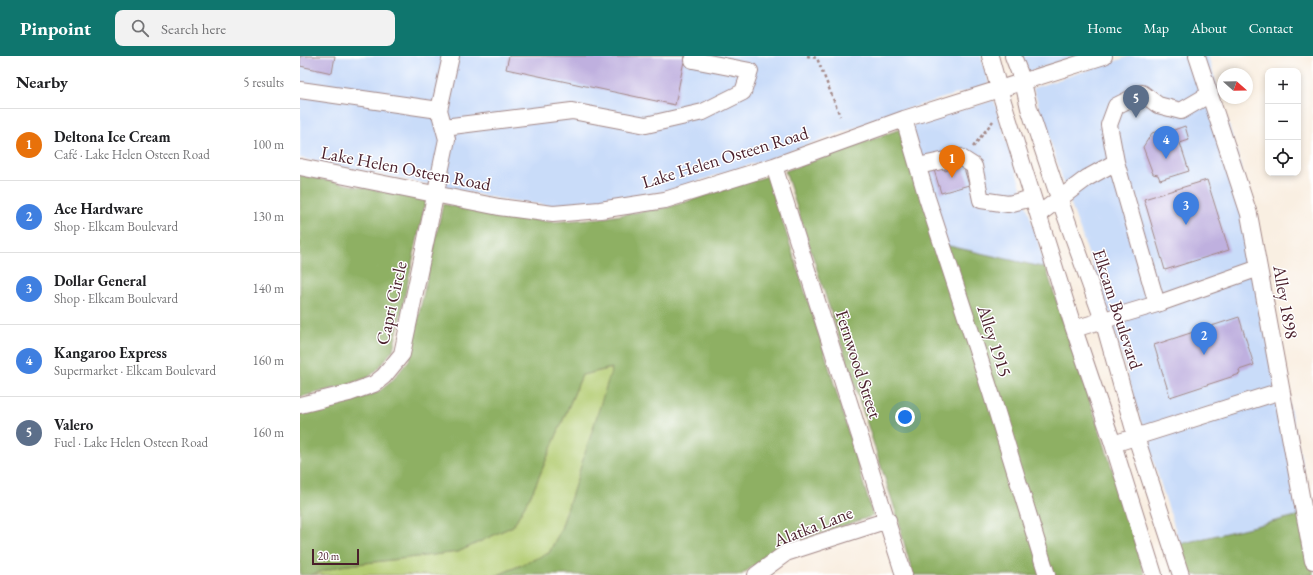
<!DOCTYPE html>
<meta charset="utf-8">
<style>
:root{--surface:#fff;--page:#f2f2f2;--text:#202124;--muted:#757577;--line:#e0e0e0;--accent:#0f766e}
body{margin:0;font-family:"EB Garamond",serif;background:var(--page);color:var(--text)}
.controls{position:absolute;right:12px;top:12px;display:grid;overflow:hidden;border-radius:8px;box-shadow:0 2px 6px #0003}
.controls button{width:36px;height:36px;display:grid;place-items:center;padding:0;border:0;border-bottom:1px solid var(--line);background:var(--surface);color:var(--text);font:20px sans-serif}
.compass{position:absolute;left:917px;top:12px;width:36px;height:36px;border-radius:50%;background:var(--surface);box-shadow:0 2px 6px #0003;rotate:110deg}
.scale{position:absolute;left:12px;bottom:10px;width:47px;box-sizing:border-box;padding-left:4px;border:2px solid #4a1f2b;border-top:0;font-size:11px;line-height:14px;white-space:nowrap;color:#4a1f2b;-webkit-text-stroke:3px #fff;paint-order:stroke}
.you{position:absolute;left:605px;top:361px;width:14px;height:14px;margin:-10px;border:3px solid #fff;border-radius:50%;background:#1a73e8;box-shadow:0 0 0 6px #1a73e833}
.badge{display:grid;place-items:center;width:26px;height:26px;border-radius:50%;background:var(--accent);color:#fff;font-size:13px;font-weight:700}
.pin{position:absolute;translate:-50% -33px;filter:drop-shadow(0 1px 2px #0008)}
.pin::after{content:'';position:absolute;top:21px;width:14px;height:12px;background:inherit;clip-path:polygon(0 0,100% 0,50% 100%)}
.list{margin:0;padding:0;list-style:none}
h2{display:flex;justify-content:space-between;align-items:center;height:52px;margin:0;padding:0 16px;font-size:17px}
h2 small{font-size:13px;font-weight:400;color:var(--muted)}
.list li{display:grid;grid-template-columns:26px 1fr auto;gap:12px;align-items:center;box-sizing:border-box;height:72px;padding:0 16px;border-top:1px solid var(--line)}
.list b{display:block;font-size:15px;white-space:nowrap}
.list p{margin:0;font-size:13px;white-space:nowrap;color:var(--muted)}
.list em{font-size:13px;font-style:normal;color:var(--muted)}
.icon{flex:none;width:22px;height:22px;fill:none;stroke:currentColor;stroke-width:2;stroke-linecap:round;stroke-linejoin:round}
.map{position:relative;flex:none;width:1013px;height:519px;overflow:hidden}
header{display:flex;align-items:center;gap:24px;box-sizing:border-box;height:56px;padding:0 20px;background:var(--accent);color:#fff}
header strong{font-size:19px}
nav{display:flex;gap:22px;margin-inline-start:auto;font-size:14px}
.search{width:280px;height:36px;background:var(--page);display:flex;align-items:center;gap:10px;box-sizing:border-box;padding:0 14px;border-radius:8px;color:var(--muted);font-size:15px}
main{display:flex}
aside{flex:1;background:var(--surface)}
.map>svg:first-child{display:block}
.built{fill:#c9dcf9}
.green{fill:#b3cc72;stroke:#7e764e}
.forest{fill:#8eb064;stroke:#6c6848}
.building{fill:#bfb0df}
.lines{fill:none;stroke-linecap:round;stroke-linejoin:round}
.minor-casing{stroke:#a28786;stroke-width:18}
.path{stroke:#a28786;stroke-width:2.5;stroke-dasharray:3 3;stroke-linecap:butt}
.minor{stroke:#fff;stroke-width:16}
.labels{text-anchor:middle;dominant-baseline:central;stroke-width:3;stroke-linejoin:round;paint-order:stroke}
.street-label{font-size:18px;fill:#4a1f2b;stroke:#fff}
</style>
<header>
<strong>Pinpoint</strong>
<div class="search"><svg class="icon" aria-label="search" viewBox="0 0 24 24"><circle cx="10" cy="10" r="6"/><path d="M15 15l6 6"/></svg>Search here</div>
<nav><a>Home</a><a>Map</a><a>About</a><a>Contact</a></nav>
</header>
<main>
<aside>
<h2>Nearby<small>5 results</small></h2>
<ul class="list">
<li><span class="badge" style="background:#e8710a">1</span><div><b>Deltona Ice Cream</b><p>Café · Lake Helen Osteen Road</p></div><em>100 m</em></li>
<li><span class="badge" style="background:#3f7fe0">2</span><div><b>Ace Hardware</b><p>Shop · Elkcam Boulevard</p></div><em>130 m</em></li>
<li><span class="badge" style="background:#3f7fe0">3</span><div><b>Dollar General</b><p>Shop · Elkcam Boulevard</p></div><em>140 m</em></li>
<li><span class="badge" style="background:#3f7fe0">4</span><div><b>Kangaroo Express</b><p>Supermarket · Elkcam Boulevard</p></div><em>160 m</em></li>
<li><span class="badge" style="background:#5c6f8a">5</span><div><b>Valero</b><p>Fuel · Lake Helen Osteen Road</p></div><em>160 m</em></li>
</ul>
</aside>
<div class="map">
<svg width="1013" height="519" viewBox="0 0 1013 519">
<rect width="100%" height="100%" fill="#fff"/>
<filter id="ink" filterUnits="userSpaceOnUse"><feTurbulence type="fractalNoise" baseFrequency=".025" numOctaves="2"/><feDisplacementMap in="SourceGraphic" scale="8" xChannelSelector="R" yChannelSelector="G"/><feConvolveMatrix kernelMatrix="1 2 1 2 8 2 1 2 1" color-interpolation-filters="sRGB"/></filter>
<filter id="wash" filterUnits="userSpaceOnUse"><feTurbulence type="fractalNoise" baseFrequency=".012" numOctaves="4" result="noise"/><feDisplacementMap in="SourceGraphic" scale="16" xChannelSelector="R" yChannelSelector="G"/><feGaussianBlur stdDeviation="0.9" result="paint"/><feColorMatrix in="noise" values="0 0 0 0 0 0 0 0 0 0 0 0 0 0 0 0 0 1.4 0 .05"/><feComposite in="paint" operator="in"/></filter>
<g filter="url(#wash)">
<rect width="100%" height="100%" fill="#f9efe2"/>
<!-- built -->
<path class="built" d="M0,0h681l8,28 -88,27 -130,47 -108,34 -65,10 -46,4 -52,-7 -200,-41z
M722,0h55l-49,16z
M831,0h77l34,113 31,161 40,182 -133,32 -35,-109 -34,-117 -43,-122 -35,-108z
M694,44l52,168 -101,-23 -39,-118z"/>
<!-- green -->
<path class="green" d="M313,312l-52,161 -12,24 -51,22h-188l30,-9 118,-14 55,-26 20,-35 49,-116z"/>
<!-- forest -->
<path class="forest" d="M606,71l39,118 101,23 20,62 39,116 40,129h-232l-14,-50h1l-115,-354z
M0,119l126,25 -33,150 -16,20 -8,7 -24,9 -45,11z
M468,120l59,184 46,156 -91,30 -41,29h-243l51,-22 12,-24 51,-161 -30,7 -49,116 -20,35 -55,26 -118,14 -30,9h-10v-161l52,-13 26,-9 13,-10 18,-22 34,-156 55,11 54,7 50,-4 67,-11z
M1013,456v63h-123l-10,-31z"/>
<g id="blocks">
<!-- building -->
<path class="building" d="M0,0h35l-3,17 -32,-7z
M209,0h176l-10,49 -169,-36z
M885,70l4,14 -9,3 9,28 -29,9 -2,-5 -5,-1 -10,-27 9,-14 16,-5 3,3z
M663,109l6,20 -28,8 -7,-23 9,-3 2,4z
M907,124l22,70 -64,20 -21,-71z
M939,261l15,48 -15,5 1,4 -70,23 -16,-52z"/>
</g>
</g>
<g filter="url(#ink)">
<use href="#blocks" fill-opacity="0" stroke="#a28786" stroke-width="1"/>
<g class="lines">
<defs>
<path id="minor" d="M690,0l9,33 75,240 39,115 41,131
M713,0l10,26 6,26 30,90 44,122 33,117 45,138
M897,0l52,158 64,347
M0,34l139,20
M604,63l23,79 64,195 56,182
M144,71l128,-16 74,14 57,-13 40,-20 7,-21 -57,-11
M474,110l130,409
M618,110l42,-9 14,9 7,34 27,4 25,-6
M0,111l199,40 54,7 47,-4 65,-10 109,-34 130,-47 200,-63
M739,158l48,-36 29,-16
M857,248l-41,-142 -7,-37 7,-19 26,-13 16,12 23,6 29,-17
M774,273l83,-25 102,-36
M0,349l49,-12 25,-9 10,-8 18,-22 45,-215 -8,-29 12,-54
M813,388l168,-53
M456,519l30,-22 102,-33"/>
</defs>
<!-- minor casing -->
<use href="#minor" class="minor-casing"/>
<!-- path -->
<path class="path" d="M507,0l10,2 23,58
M673,91l20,-26"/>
<!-- minor -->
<use href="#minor" class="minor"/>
</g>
</g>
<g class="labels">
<!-- street labels -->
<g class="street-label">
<text transform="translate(425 101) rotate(-17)">Lake Helen Osteen Road</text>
<text transform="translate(106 112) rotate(11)">Lake Helen Osteen Road</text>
<text transform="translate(986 246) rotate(80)">Alley 1898</text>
<text transform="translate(91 247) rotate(-77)">Capri Circle</text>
<text transform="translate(818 253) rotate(72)">Elkcam Boulevard</text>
<text transform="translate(695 285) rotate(72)">Alley 1915</text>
<text transform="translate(559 308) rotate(72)">Fernwood Street</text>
<text transform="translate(513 470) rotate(-21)">Alatka Lane</text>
</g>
</g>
</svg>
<div class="controls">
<button>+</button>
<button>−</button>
<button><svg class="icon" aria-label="locate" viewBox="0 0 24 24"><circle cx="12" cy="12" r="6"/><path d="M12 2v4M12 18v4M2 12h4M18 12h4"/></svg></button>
</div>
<svg class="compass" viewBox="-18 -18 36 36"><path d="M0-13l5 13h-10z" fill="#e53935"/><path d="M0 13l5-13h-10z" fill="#757577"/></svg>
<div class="scale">20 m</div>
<div class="you"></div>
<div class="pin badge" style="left:652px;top:122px;background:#e8710a">1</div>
<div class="pin badge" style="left:904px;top:299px;background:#3f7fe0">2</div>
<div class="pin badge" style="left:886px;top:169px;background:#3f7fe0">3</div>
<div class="pin badge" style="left:866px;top:103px;background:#3f7fe0">4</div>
<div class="pin badge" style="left:836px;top:62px;background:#5c6f8a">5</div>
</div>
</main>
